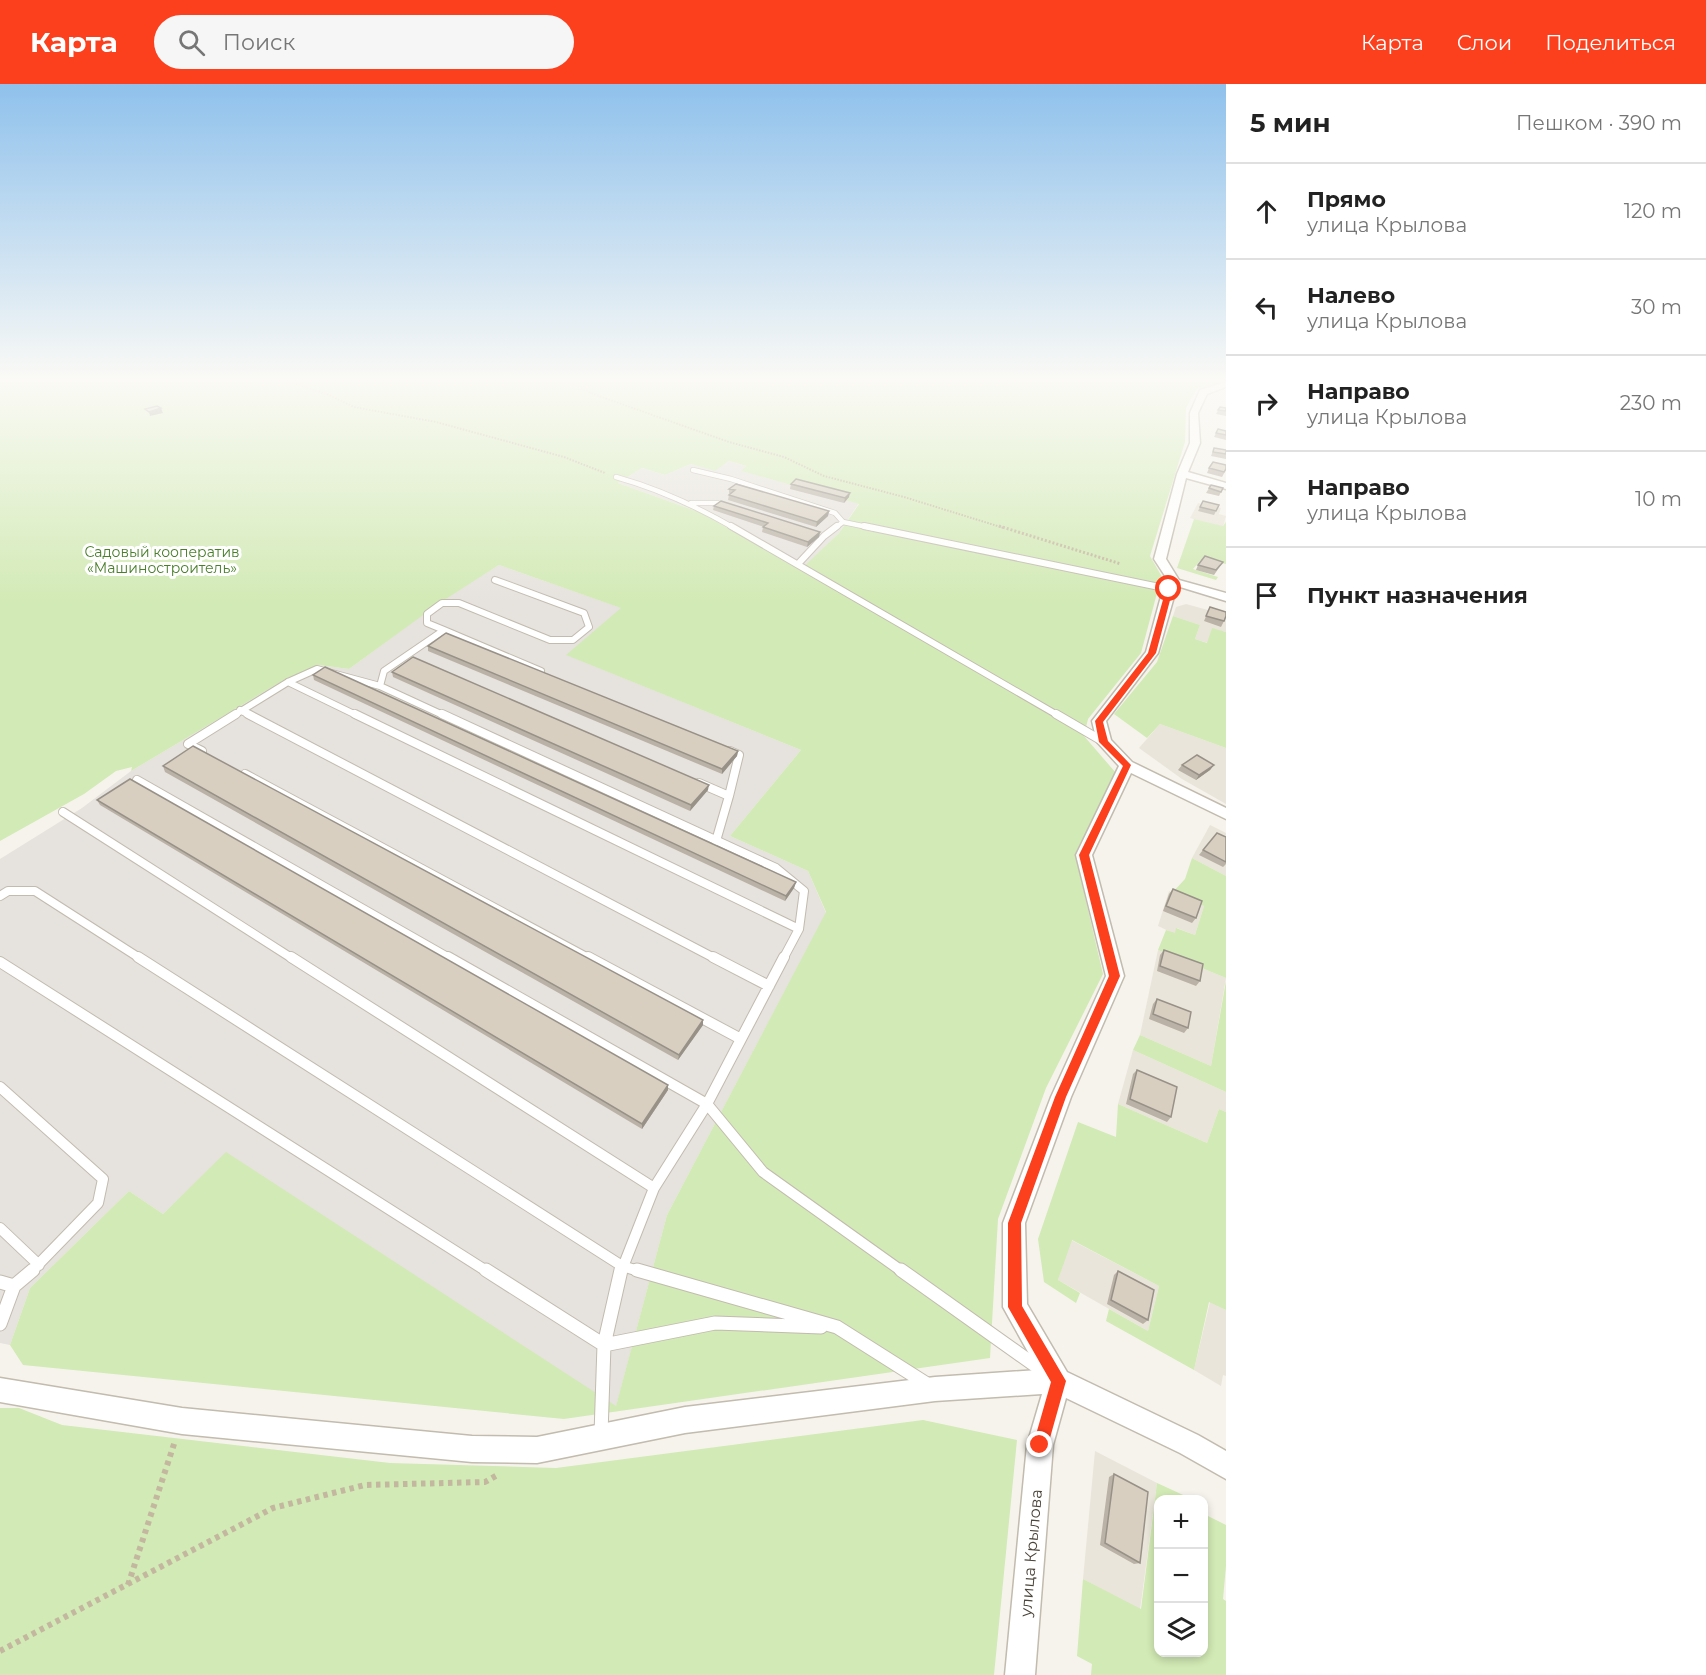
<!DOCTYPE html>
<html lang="ru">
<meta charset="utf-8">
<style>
:root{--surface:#fff;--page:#f6f6f6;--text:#222;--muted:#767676;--line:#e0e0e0;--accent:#fc3f1d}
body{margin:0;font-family:Montserrat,sans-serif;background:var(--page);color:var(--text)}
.controls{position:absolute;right:18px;bottom:18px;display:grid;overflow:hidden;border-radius:12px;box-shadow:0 3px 9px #0003}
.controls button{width:54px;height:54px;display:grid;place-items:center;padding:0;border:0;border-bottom:2px solid var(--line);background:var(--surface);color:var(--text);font:30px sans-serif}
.stop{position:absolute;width:18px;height:18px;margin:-14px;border:4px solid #fc3f1d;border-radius:50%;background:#fff}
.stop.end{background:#fc3f1d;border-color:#fff;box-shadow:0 2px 6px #0008}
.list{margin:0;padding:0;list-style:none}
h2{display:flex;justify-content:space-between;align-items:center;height:78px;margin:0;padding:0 24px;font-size:26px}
h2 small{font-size:20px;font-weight:400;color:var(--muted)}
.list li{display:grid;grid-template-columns:39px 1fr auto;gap:18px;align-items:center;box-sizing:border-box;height:96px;padding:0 24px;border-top:2px solid var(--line)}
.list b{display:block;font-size:22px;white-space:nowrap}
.list p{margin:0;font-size:20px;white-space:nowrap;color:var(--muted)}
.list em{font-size:20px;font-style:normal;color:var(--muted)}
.icon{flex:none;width:33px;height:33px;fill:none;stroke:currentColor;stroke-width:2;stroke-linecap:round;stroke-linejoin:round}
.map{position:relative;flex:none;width:1226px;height:1591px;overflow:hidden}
header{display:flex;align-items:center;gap:36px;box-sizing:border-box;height:84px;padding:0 30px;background:var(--accent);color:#fff}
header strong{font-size:28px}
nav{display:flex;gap:33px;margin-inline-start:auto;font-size:21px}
.search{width:420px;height:54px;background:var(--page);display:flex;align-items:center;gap:15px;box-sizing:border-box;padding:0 21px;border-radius:33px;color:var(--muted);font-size:22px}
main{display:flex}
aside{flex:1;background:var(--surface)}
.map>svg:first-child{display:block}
.residential{fill:#eae5da}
.industrial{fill:#e6e2dd}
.green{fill:#d2eab5;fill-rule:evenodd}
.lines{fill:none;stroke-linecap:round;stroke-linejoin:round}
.service-far4-casing{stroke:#c2bbae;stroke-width:6}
.service-far3-casing{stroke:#c2bbae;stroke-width:8}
.service-far2-casing{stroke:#c2bbae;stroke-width:10}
.service-far1-casing{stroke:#c2bbae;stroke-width:12}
.service-casing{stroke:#c2bbae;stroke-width:15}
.minor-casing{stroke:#c2bbae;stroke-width:3}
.path-far2{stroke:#c4b79f;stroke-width:2;stroke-dasharray:1.5 1.5;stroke-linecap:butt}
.path-far1{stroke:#c4b79f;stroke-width:3;stroke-dasharray:2 2;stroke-linecap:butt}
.path{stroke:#c4b79f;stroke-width:6;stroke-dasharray:4.5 4.5;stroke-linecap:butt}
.service-far4{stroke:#fff;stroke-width:4.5}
.service-far3{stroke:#fff;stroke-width:6}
.service-far2{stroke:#fff;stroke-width:8}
.service-far1{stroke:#fff;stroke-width:10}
.service{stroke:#fff;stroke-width:13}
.minor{fill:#fff;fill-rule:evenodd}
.wall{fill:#bab2a6}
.shaded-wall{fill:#979187}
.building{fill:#d8cfc1;stroke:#979187;stroke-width:1.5}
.route{fill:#fc3f1d}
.labels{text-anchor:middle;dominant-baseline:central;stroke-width:6;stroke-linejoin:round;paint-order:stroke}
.far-park-label{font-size:14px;fill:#4a7f2a;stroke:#fff}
.street-label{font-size:16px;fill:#4b4439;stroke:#fff}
</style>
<header>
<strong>Карта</strong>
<div class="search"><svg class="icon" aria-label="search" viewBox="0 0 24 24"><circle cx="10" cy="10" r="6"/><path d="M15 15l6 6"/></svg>Поиск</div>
<nav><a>Карта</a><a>Слои</a><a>Поделиться</a></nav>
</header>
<main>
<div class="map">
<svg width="1226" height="1591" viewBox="0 0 1226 1591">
<rect width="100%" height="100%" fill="#f6f3ec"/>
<!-- residential -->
<path class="residential" d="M1198,419l23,5 -2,6 7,2 -3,11 -33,-9z
M1186,520l40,11v17l-14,-3 -4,14 -13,-4 5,-14 -27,-9 3,-9z
M1160,640l66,24v56l-44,-25 -43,-31z
M1210,741l16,8v43l-34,-18z
M1169,807l35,15 -9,29 -18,-7 -2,6 -17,-8z
M1158,866l68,28 -15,88 -71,-31z
M1133,966l93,42v20l-7,-3 -12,34 -89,-39z
M1071,1156l88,46 -11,45 -90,-51z
M1210,1218l16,8v66l-3,-1 -2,11 -27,-16z
M1095,1367l62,32 -17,127 -57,-31z"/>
<!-- industrial -->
<path class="industrial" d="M729,377l17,5 -4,5 117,32 -20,30 -38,37 -99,-57 -84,-30 24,-15 23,7 26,-11 24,6z
M499,481l123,43 -55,47 234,95 -71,86 78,35 18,42 -159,302 -51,192 -390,-254 -63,61 -34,-23 -99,97 -20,57 -10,-2v-484l82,-51 49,-37 153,-91 35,-15 30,4 92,-68z"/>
<!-- green -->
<path class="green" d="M0,298h1220l-23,7 -11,19 -1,34 -35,114 15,26 -8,11 -16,60 -53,66 -4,17 32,37 -41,81 28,120 -57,114 -48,131 -8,139 -426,61 -541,-54 -13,-20 20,-57 99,-97 34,23 63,-62 390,254 51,-191 159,-303 -18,-41 -78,-35 71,-86 -235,-95 55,-47 -122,-43 -58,37 -92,67 -30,-4 -35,15 -153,91 1,-4 -16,4 -32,23 -84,47zM729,377l17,5 -5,5 118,33 -20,29 -39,37 -98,-57 -84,-30 24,-15 23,7 26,-11 24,7z
M1194,435l29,7 3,-4v42l-25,-4 -8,9 25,8 -2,3 -39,-12z
M1173,532l27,9 -5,14 12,4 5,-15 14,4v116l-66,-24 -13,14 -33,-24 43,-52z
M1192,774l34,18v102l-68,-28 8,-20 9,3 1,-5 19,7 9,-29 -32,-13 13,-14z
M1226,897v111l-93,-42 7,-15 71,31z
M1118,1020l89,39 12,-34 7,3v198l-17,-8 -15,68 -88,-49 3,-12 39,22 11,-45 -87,-46 -14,40 22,13 -4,10 -32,-21 -6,-43 40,-117 38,15z
M0,1324h19l43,17 328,38 166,5 367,-48 94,20 -23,235h-994z
M1157,1399l35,16 -34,1v152h46v-147l2,2v8l20,10v41l-3,33 3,2v74h-135l1,-11 -15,-8 6,-77 58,30z"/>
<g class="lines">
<defs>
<path id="service-far4" d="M693,386l38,9 104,34 8,9 -8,6
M616,393c43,12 80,29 118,51
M691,419h26l9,3
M843,438l29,6"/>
<path id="service-far3" d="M731,442l328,190
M864,442l305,63
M798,480l26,-28 13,-10
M444,546l97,41
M288,598l70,34
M240,626l11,6
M233,632l55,-34 29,-13 63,17
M445,632l-65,-30 4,-15 60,-41 -17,-7v-9l15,-11h17l91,37h23l16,-13 -5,-14 -89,-33"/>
<path id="service-far2" d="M248,630l468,245
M355,630l444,215
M442,630l334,154 28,23 -5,38 -16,30
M1056,630l48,28
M202,667l-14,-7 48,-30
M245,690l345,185
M137,696l314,179
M699,699l30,13 -13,45
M729,712l10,-41 -9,-4
M63,728l230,147
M0,812l8,-5h27l106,68"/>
<path id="service-far1" d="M138,873l484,309 20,6
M291,873l363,231
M448,873l259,147 -53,84 -33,84
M588,873l153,82
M713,873l56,29
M784,873l-77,147 56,68 140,100
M0,878l488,310
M0,1003l103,92 -5,24 -67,69
M0,1144l39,37"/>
<path id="service" d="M486,1186l118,75 111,-22 106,4
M637,1186l200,57 90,57
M901,1186l142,101
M0,1198l14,4
M0,1240l14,-38 19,-16
M601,1350l3,-89 17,-75"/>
<path id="minor" d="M1226,298v5l-19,7 -9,19 2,30 -12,29 38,11v6l-40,-11 -20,81 13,21 47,13v8l-49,-15 -19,67 -52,68 5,19 21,22 94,46v11l-95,-46 -39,82 32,121 -53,121 -46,126 2,81 40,68 131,63 28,16v28l-46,-26 -114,-55 -13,47 -18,230h-30l22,-230 15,-51 -107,7 -250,32 -148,30 -65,-1 -290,-28 -182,-32v-24l182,30 290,28 65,1 148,-30 250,-30 103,-7 -35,-63v-84l48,-126 55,-121 -30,-121 43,-89 -22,-24 -5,-21 54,-69 17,-63 6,-7 -15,-23 23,-85 13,-31v-30l10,-23z"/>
</defs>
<!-- service-far4 casing -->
<use href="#service-far4" class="service-far4-casing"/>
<!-- service-far3 casing -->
<use href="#service-far3" class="service-far3-casing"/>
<!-- service-far2 casing -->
<use href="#service-far2" class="service-far2-casing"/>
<!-- service-far1 casing -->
<use href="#service-far1" class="service-far1-casing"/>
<!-- service casing -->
<use href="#service" class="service-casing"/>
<!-- minor casing -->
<use href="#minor" class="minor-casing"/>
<!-- path-far2 -->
<path class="path-far2" d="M290,298l37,12 27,13 82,15 128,35 41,16
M567,298l29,13 133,47 55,15 40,19 80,21 100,31"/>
<!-- path-far1 -->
<path class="path-far1" d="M999,442l122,38"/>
<!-- path -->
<path class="path" d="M128,1501l47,-144
M0,1567l273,-143 92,-23 120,-3 14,-8"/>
<!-- service-far4 -->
<use href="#service-far4" class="service-far4"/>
<!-- service-far3 -->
<use href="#service-far3" class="service-far3"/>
<!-- service-far2 -->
<use href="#service-far2" class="service-far2"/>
<!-- service-far1 -->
<use href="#service-far1" class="service-far1"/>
<!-- service -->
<use href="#service" class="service"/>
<!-- minor -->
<use href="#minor" class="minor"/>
</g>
<!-- wall -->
<path class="wall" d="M1220,323l6,1v8l-10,-2z
M1218,345l8,2v9l-12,-3z
M1214,364l12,2v9l-15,-3z
M1209,384l17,2 -4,7 -15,-4z
M791,400l58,13 -5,6 -54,-14z
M1211,401l12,3 -4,8 -13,-3z
M729,405l100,22 -1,5 -12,11 -88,-27 1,-5 1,-1 -1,-1z
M1203,417l16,4 -5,10 -16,-4z
M714,422l106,26 -1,5 -12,10 -45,-15 1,-5h1l-51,-17z
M1223,478l-9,13 -18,-5 2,-5z
M1210,523l14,14 -3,6 -17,-6z
M428,562l310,105 -1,5 -15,18 -294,-123z
M392,588l316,118 -18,21 -297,-134z
M313,591l483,207 -2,6 -9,13 -471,-221z
M1182,681h32l-4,5 -14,10 -18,-10z
M163,682l540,254v5l-25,35 -513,-288z
M97,716l571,285v5l-26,39 -542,-324z
M1226,753v27l-3,3 -24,-12 4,-5z
M1173,805l23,29 -4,5 -29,-12 6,-17z
M1164,866l36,31 -4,5 -39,-15 3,-16z
M1157,915l31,29 -4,5 -35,-14 4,-15z
M1137,986l34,47 -4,5 -41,-18 7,-30z
M1118,1187l30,49 -5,4 -36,-20 7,-29z
M1114,1390l26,89 -6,1 -34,-19 9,-68z"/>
<!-- shaded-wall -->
<path class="shaded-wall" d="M161,324l2,5 -13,3 -1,-4z
M850,409l-1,4 -5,6 1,-5z
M829,427l-1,5 -12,11 1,-5z
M820,448l-1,5 -12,10 1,-5z
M738,667l-1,5 -15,18v-5z
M1214,681l-4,5 -14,10 3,-5z
M709,701l-1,5 -18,21 1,-6z
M796,798l-2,6 -9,13 1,-5z
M703,936v5l-25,35 1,-5z
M668,1001v5l-26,39v-5z"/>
<!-- building -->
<path class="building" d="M157,322l4,2 -12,4 -4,-3z
M1220,323l6,1v3l-8,-1z
M1218,345l8,2v4l-10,-2z
M1214,364l12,2v4l-13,-2z
M1213,378l13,3v4l-2,3 -15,-4z
M796,395l54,14 -5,5 -54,-14z
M736,400l93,27 -12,11 -88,-27 6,-5 -6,-1z
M1211,401l12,3 -2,4 -12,-4z
M721,417l99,31 -12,10 -45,-15 5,-4 -54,-17z
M1203,417l16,4 -3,6 -16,-4z
M1205,472l18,6 -7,8 -18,-5z
M1210,523l16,5v4l-2,5 -18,-5z
M446,549l292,118 -16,18 -294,-123z
M413,573l296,128 -18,20 -299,-133z
M325,583l471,215 -10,14 -473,-221z
M193,662l510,274 -24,35 -516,-289z
M1197,671l17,10 -15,10 -17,-10z
M130,695l538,306 -26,39 -545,-324z
M1217,749l9,4v25l-23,-12z
M1173,805l29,12 -6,17 -30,-12z
M1164,866l39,14 -3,17 -40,-15z
M1157,915l34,13 -3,16 -35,-14z
M1137,986l40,17 -6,30 -41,-18z
M1118,1187l36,19 -6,30 -37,-20z
M1114,1390l34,18 -8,71 -35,-20z"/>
<!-- sky -->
<linearGradient id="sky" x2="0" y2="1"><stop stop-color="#8fc1ec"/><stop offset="0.57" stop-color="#fbfaf6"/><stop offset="1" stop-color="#fbfaf6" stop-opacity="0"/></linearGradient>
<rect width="1226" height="520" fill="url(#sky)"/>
<!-- route -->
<path class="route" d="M1169,503l4,2 -17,64 -53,69 5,19 23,24 -42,90 31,121 -54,121 -45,126 1,83 44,75 -18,64 -2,6 -6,2 -5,-2 -2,-6 18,-63 -43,-75v-84l47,-126 54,-121 -30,-121 44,-89 -24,-24 -4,-21 53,-68 18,-64z"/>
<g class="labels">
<!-- far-park labels -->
<g class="far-park-label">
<text x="162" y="468">Садовый кооператив<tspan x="162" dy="16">«Машиностроитель»</tspan></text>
</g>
<!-- street labels -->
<g class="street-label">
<text transform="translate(1031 1469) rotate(-85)">улица Крылова</text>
</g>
</g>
</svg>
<div class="controls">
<button>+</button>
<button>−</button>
<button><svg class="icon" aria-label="layers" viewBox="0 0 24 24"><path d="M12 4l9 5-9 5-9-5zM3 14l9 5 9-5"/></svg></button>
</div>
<div class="stop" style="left:1169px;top:505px"></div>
<div class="stop end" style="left:1040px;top:1361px"></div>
</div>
<aside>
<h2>5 мин<small>Пешком · 390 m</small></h2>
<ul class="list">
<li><svg class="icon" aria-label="ahead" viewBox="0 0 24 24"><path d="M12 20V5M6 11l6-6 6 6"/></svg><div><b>Прямо</b><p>улица Крылова</p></div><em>120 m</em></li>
<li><svg class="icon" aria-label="left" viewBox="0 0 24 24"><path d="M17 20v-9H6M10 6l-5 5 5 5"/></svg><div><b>Налево</b><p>улица Крылова</p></div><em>30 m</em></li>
<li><svg class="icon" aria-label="right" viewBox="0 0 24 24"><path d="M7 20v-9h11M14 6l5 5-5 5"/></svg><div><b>Направо</b><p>улица Крылова</p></div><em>230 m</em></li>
<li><svg class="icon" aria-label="right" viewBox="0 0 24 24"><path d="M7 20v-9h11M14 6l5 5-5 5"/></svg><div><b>Направо</b><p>улица Крылова</p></div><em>10 m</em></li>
<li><svg class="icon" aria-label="arrive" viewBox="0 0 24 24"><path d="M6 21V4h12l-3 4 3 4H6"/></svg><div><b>Пункт назначения</b></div></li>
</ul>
</aside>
</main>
